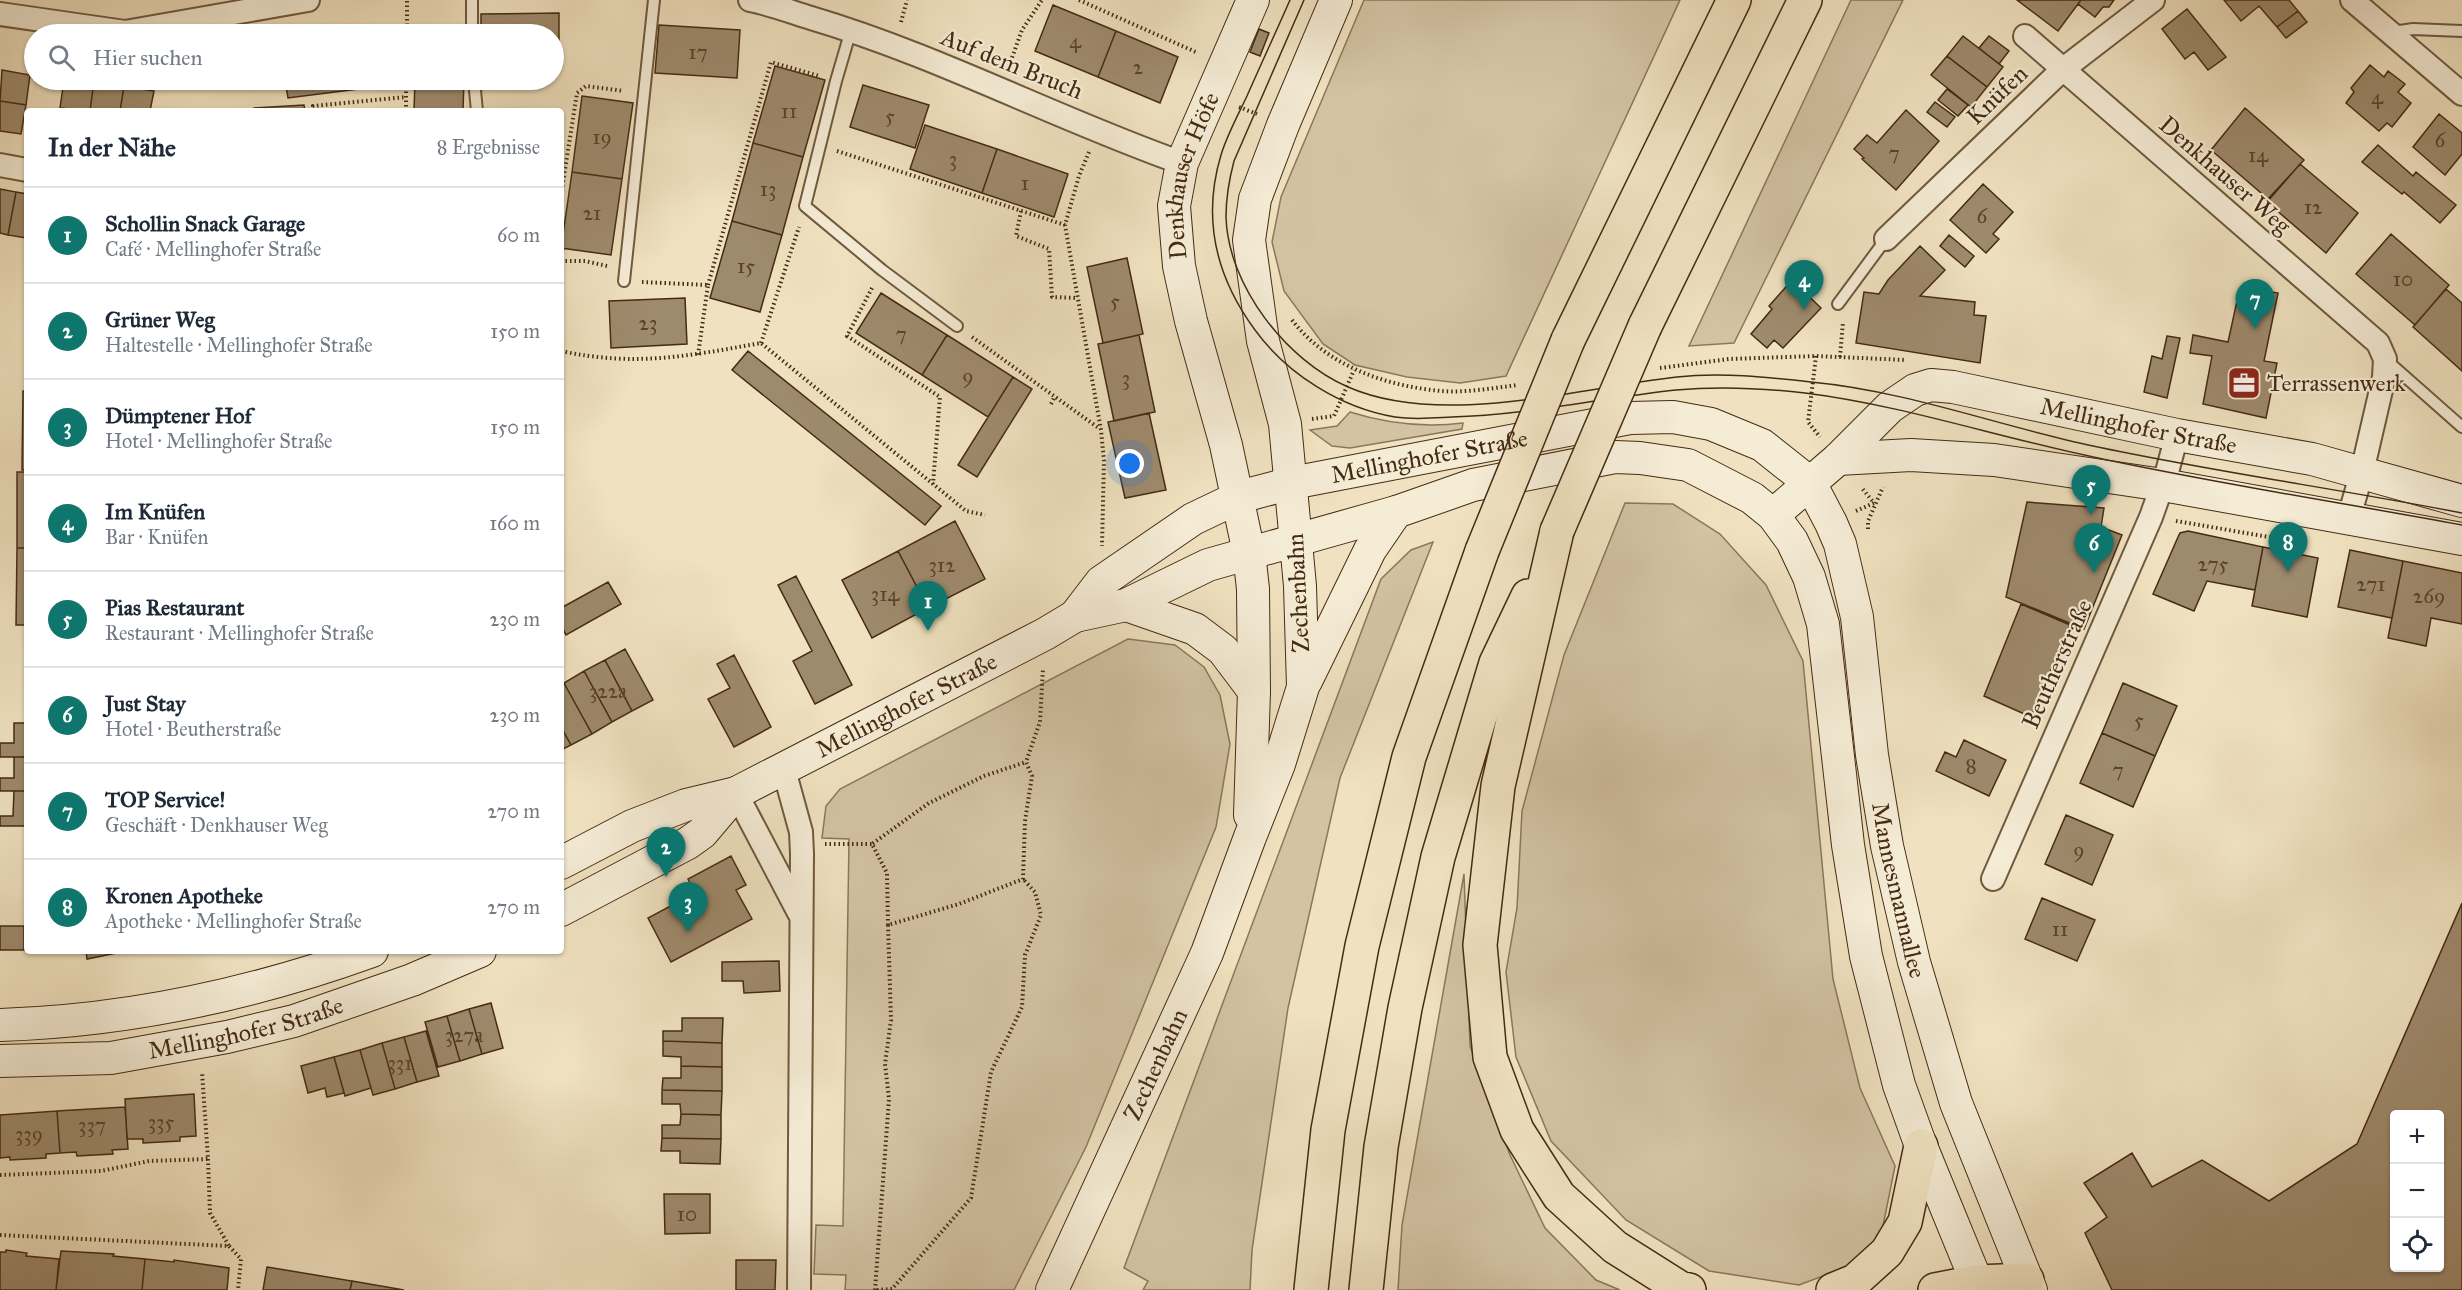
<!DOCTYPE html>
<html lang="de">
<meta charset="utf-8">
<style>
:root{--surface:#fff;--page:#f6f6f7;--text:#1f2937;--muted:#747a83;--line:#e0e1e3;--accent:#0f766e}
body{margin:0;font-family:"IM FELL Great Primer",serif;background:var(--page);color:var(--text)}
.controls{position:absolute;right:18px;bottom:18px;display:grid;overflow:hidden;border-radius:6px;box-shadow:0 2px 4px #0004}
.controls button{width:54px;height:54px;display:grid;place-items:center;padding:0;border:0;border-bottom:2px solid var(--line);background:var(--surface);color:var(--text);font:30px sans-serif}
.you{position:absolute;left:1130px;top:464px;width:21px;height:21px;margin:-15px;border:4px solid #fff;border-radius:50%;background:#1a73e8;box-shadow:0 0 0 9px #1a73e833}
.badge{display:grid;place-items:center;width:39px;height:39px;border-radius:50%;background:var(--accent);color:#fff;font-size:20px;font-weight:700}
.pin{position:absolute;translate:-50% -50px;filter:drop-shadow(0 2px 3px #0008)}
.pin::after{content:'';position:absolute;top:32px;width:21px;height:18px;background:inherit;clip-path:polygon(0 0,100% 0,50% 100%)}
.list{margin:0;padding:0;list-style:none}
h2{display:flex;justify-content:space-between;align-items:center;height:78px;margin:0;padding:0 24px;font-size:26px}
h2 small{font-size:20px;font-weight:400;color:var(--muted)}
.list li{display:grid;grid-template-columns:39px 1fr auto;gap:18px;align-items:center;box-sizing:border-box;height:96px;padding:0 24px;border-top:2px solid var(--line)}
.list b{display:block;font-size:22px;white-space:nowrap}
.list p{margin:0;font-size:20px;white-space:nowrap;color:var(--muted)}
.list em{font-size:20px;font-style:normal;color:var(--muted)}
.icon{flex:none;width:33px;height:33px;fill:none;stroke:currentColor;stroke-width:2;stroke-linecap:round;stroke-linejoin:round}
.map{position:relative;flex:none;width:2462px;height:1290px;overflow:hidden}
.search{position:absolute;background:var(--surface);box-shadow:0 2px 4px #0004;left:24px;top:24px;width:540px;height:66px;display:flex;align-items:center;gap:15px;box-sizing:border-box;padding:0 21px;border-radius:33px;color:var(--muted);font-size:22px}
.panel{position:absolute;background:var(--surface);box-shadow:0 2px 4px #0004;left:24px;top:108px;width:540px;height:846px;border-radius:6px}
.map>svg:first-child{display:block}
.green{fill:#d3c3a3;stroke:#8c775b;stroke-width:1.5}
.building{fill:#9e8a6d;stroke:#452b13;stroke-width:1.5;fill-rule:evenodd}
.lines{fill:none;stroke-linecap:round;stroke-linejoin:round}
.lane-casing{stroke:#70593e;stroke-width:14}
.street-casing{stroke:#70593e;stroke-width:26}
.secondary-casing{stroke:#452b13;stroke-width:34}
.highway-casing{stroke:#452b13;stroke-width:36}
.path{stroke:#452b13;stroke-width:4;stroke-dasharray:1.5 3;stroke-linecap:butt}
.lane{stroke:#f5ecd6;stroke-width:10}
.street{stroke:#f5ecd6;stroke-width:22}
.secondary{stroke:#f5ecd6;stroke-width:32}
.highway{stroke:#f0e2c0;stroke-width:33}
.tram{stroke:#452b13;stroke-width:1.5}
.highway-bridge-casing{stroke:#452b13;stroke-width:36;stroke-linecap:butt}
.highway-bridge{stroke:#f0e2c0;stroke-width:33}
.labels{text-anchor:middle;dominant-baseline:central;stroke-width:4.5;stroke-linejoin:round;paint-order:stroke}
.number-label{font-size:21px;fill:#5b432a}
.street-label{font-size:24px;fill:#452b13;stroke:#f5ecd6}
.poi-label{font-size:24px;fill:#452b13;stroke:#f5ecd6;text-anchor:start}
</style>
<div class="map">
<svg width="2462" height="1290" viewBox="0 0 2462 1290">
<rect width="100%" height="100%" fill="#f0e2c0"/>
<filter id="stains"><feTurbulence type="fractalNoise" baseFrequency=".00333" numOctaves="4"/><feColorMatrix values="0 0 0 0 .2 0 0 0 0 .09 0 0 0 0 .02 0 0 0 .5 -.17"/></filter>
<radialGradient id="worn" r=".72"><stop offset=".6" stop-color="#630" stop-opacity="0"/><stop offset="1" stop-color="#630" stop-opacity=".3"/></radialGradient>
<!-- green -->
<path class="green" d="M1364,0h316l-174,376 -46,7 -53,-6 -52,-12 -32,-21 -39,-53 -12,-49 9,-45z
M1851,0h52l-169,343 -45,3z
M1350,412c38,12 73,16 113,11l-1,6 -112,19 -18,-2 -22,-16 27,-4z
M1625,503l48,1 47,30 46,51 37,76 30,318 27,109 35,78 -13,65 -27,33 -56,21 -90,-14 -83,-51 -75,-79 -35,-84 -10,-85 11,-64 5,-97 42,-156z
M1433,542l-93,236 -52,230 -36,242 -2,40h-107l5,-9 -24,-13 257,-689 30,-29z
M1128,639l47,6 29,22 16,28 10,49 -14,83 -130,320 -72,143h-169l1,-15 -32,-1 2,-49 27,1 6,-387 -27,-1 4,-32 14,-17z
M1464,874l6,172 40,109 35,73 51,52 24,10h-222l4,-65z"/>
<!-- building -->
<path class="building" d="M2017,0h64l-23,31z
M2081,0h33l-5,7h-6l-8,10 -17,-13z
M2224,0h65l9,11 -21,16 -18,-21 -18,15z
M1053,5l63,26 -18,46 -63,-26z
M2187,9l39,48 -18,13 -14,-18 -9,7 -23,-30z
M2298,11l9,11 -21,16 -9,-11z
M559,13v51h-5v-30h-73v-20z
M659,25l81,5 -3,48 -82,-5z
M1259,29l10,4 -9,23 -10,-4z
M1116,31l62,26 -18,46 -62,-26z
M1963,36l40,31 -16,20 -40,-31z
M1989,36l20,15 -10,13 -20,-16z
M1947,56l40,31 -16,20 -40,-32z
M2370,65l14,12 4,-6 17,13 -7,8 13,11 -19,24 -5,-4 -8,8 -33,-28 8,-11 -3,-4z
M775,66l50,14 -22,77 -50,-14z
M2,70l28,5 -4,30 -26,-4z
M64,80l30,1 -4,30 -30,-3z
M285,80h80l1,8 -78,10z
M415,80h49l-1,31h-49z
M94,81l30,5 -4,25h-30z
M863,85l66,20 -14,43 -65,-21z
M124,86l30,5 -4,20h-30z
M1947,89l21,16 -10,11 -20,-16z
M582,96l51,7 -11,76 -50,-7z
M0,101l26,4 -5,29 -21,-3z
M1935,102l20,15 -8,10 -20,-15z
M304,105l1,6h-51v-3z
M2245,108l59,52 -36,39 -57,-49z
M1906,110l33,31 -43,49 -34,-31 2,-1 -10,-9 13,-14 10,8z
M2439,114l23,19v21l-17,21 -32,-28z
M925,125l72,24 -15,44 -72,-24z
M753,143l50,14 -21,78 -50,-14z
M2378,145l35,31 3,-4 40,33 -16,18 -36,-31 -2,2 -40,-32z
M997,149l71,25 -14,43 -72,-24z
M2300,164l58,49 -32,40 -59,-51z
M572,172l50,7 -11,76 -50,-7z
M1983,184l30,28 -20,22 6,5 -13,14 -36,-33z
M0,189l16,3 -8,43 -8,-2z
M16,192l11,2v44l-19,-3z
M732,221l50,14 -22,77 -50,-14z
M2391,234l58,51 -34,40 -59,-51z
M1949,235l25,21 -9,11 -25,-21z
M1920,246l25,24 -25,26 55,6 -1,13 12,1 -6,47 -124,-20 8,-51 15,2 9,-14z
M1127,258l16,76 -40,9 -16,-76z
M1792,280l29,28 -38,40 -9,-8 -7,8 -16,-14 21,-25 -3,-3z
M2248,288l30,5 -14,68 13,2 -11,55 -63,-14 9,-48 -22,-3 3,-18 35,7 9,-41z
M2446,289l16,14v68l-49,-44z
M881,293l66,42 -25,40 -66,-42z
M685,298l2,46 -76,4 -2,-47z
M947,335l66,42 -25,40 -66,-42z
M1139,335l16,77 -41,9 -16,-77z
M2167,336l13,2 -13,60 -23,-6 8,-36 10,3z
M748,351l193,155 -16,19 -193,-155z
M1013,377l19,12 -55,88 -19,-12z
M23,391h4v79h-5z
M1149,413l17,77 -41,8 -17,-76z
M17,472h10v76h-10z
M2027,502l77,6 -3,19 21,8 -38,94 -78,-32z
M955,521l30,58 -57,29 -30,-57z
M2188,531l75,16 -8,43 -48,-9 -13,30 -41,-17 25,-57 2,-4z
M2263,547l55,11 -11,59 -55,-11z
M17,548h10v77h-11z
M2350,550l53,11 -11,57 -54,-11z
M898,551l30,57 -56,30 -30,-58z
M2403,561l59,12v51l-31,-6 -5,28 -38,-8z
M796,576l56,109 -37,19 -22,-43 19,-10 -34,-66z
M608,582l13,22 -55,31 -5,-10v-17z
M2021,604l49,21 -39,92 -47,-21z
M625,649l28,51 -21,11 -27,-51z
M734,655l37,72 -37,20 -26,-48 22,-11 -13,-24z
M605,660l27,51 -20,11 -28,-51z
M584,671l28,51 -20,12 -28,-51z
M564,683l28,51 -21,11 -10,-18v-43z
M2123,683l54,23 -22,50 -53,-23z
M14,723h13v34h-27v-14h14z
M561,727l10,18 -10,5z
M2102,733l53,23 -22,51 -53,-24z
M1964,740l42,20 -17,36 -53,-25 9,-19 11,5z
M14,757h13v34h-27v-13h14z
M14,791h13v35h-27v-10h13z
M2066,815l47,20 -21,50 -47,-21z
M731,856l15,29 -10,5 16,29 -81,43 -23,-44 47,-25 -7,-14z
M2042,898l53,22 -18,41 -52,-22z
M2462,903v387h-350l-27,-57 22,-16 -23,-34 48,-30 20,34 50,-27 67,41 88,-57zM2394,1114h46v154h-46z
M0,926h24v24h-24z
M86,951h40l-39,8z
M779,961l1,30 -36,2 -1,-12h-21v-19z
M491,1003l12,45 -21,6 -13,-45z
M469,1009l13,45 -22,7 -13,-45z
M447,1016l13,45 -22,6 -13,-45z
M682,1018h41l-1,25 -59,-2v-10h19z
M426,1031l13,45 -22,6 -13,-45z
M404,1037l13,45 -22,7 -13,-46z
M663,1041l59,2v24l-41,-1v-9l-18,-1z
M382,1043l13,46 -22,6 -13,-45z
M360,1050l11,38 -26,8 -11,-39z
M334,1057l10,36 -17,4 -2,-9 -17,5 -7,-27z
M681,1066l41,1v24l-60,-1 1,-12h18z
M662,1090l60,1 -1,24 -40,-1 -1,-10h-18z
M194,1094l2,42 -16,1v4l-37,2v-4h-16l-2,-40z
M125,1107l3,42 -16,1 1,4 -36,2 -1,-4 -16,1 -3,-42z
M57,1111l3,42 -14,1v4l-36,2v-3l-10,1v-43z
M681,1114l40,1v24l-59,-1v-13h18z
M662,1138l59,1 -1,25 -40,-1v-12h-19z
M664,1194h46v39l-45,1z
M6,1250l21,3 -1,3 33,3 -3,31h-56v-38h6z
M61,1251l53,3 -1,2 32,3 -3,31h-86z
M145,1259l29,3v-2l55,8 -2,22h-85z
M736,1260h40l-1,30h-39z
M267,1267l85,14 -2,9h-87z
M352,1281l52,9h-54z"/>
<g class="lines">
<defs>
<path id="lane" d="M472,0v34
M851,30l-15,51 -31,125 77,64 75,56
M2393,32l20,-3 49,2
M474,80l3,31
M624,281l30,-281
M1838,304l48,-65
M2385,359l77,68"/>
<path id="street" d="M750,0c21,4 41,12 61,18 128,38 246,101 371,145
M2352,0l110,94
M0,14l125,18 183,-32
M2025,36l353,307 7,16 -1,18 -22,95 -13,45
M0,165l27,5
M1886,239l176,-169 91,-70
M784,770l17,62 1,22 -3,436
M736,793l63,120
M1993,879l158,-362 16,-45 10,-37"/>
<g id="secondary">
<path d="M1838,459l73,-4 83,5 169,25 299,54"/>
<path id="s1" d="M1773,515l65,-56 52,-52 25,-17 16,-5 22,2 224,48 135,24 150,42"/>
<path d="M1126,605l69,24 28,21 31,41"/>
<path id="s2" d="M1075,616l26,-34 92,-63 46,-22 53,-14 338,-65 43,-1 38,7 51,21 48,38 21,40 9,21 17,73 15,138 15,91 27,116 42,141 75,187"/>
<path d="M1306,681l64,-131 26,-38"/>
<path id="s3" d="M1250,815l4,-124 -1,-102 -4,-36 -23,-108 -35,-124 -12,-55 -5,-60 8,-43 71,-163"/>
<path id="s4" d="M561,863l71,-37 54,-21 50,-12 309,-159 30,-18 51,-11 82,-40 188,-53 77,-27 142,-28 25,1 48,7 64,33 21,17 19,26 17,36 14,47 25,221 18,111 33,129 22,61 59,144"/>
<path d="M561,910l127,-67 14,-10 34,-40"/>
<path d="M0,1025c127,-4 253,-31 372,-74"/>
<path id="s5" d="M0,1061l111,-3 116,-21 67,-16 118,-41 68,-29"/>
<path id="s6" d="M1052,1290l155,-337 43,-116 29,-73 24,-77 -3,-101 -15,-162 -22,-83 -14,-101 6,-41 28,-74 53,-125"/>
</g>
<path id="highway" d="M1645,326l160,-326
M1568,340l166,-340
M1557,531l-59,255 -18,159 10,112 27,73 42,66 56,51 65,41 9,2
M1311,1290l17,-160 34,-184 47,-189 73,-206
M1366,1290l15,-143 24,-139 33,-151 58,-194 32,-67
M1833,1290l22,-9 32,-29 18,-30 16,-76
M1935,1290l41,-8 51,-2"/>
</defs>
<!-- lane casing -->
<use href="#lane" class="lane-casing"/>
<!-- street casing -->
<use href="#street" class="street-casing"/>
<!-- secondary casing -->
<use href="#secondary" class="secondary-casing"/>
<!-- highway casing -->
<use href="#highway" class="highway-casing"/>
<!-- path -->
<path class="path" d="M1079,0l119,53
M901,22l6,-22
M407,34v-34
M1009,66l13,-36 20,-30
M1239,107l18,7
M314,111l-1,-5 93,-9
M406,111v-31
M837,151l228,74
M1089,152l-10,24 -14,49 36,205 3,31 -2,85
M561,195l16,-102 9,-7 38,5
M1021,211l-5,25 33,13 3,48 26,1
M561,261h24l22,5
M642,282l66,3 -10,70
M708,285l63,-223 48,14
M872,288l-25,48 93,61 -7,87
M1292,320c34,45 93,66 149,71 25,2 52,-3 77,-6
M972,337l128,92
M761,343l38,-116
M561,351c74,16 127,5 200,-8l205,168 19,4
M1816,356l-8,66 12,15
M1840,357l3,-35
M1660,368l69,-9 87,-3 90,4
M1051,404l4,-8
M1312,419l22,-3 20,-46
M1856,511l18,-8 -13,-16
M2176,521l128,22
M1868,529v-8l15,-34
M825,844h47
M888,925l-1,-52 -15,-29 57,-41 55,-27 42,-14
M208,1159l2,54 19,33
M0,1175l101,-4 48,-10 59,-2 -6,-87
M0,1235l229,11 12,13 -3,31
M875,1290l14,-191 -4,-35 6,-44 -3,-95 71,-21 64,-25 2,-58 7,-45 -6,-14 14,-40 3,-54
M877,1290l15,-1 79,-91 20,-126 31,-65 3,-52 16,-40 -6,-23 -12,-13"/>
<!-- lane -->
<use href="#lane" class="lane"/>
<!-- street -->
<use href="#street" class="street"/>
<!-- secondary -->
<use href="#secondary" class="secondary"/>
<!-- highway -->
<use href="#highway" class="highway"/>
<!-- tram -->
<path class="tram" d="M1290,0c-14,32 -29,64 -43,96 -9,19 -20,39 -26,59 -19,63 -5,122 34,175 32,44 86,78 140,87 20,3 38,1 57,0 75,-2 149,-19 224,-27 43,-4 86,-2 129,3 96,12 189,43 284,63 123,27 249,46 373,69
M1304,0l-70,161c-5,19 -8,37 -8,56 2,69 61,144 122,170 94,41 230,1 329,-10 43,-5 90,0 134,5 96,9 188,44 282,64 122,26 246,43 369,67"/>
<defs>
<path id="highway-bridge" d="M1557,531l88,-205
M1482,551l86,-211"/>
</defs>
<!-- highway-bridge casing -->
<use href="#highway-bridge" class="highway-bridge-casing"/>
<!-- highway-bridge -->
<use href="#highway-bridge" class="highway-bridge"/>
</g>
<!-- icons -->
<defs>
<symbol id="office-square" viewBox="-11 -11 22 22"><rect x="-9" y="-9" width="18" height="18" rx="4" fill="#8f2418" stroke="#f5ecd6"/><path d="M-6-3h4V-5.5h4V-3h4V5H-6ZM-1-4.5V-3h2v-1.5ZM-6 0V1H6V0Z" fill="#fff"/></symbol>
</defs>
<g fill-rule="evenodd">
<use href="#office-square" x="2225" y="364" width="38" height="38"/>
</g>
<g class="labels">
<!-- number labels -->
<g class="number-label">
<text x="1075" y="41">4</text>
<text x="698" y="52">17</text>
<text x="1138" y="67">2</text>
<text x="2377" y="97">4</text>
<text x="789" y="111">11</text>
<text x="890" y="116">5</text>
<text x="602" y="137">19</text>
<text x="2440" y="140">6</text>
<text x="1894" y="153">7</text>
<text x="2258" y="155">14</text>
<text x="953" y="159">3</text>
<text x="1025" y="183">1</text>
<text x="768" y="189">13</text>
<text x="2313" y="207">12</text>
<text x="592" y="213">21</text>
<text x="1982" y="216">6</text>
<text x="746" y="266">15</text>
<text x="2403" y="279">10</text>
<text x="1115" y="301">5</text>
<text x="648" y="323">23</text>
<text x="901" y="334">7</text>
<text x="968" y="376">9</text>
<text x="1126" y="378">3</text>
<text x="2213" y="564">275</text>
<text x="942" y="565">312</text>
<text x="2371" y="584">271</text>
<text x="885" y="594">314</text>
<text x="2429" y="596">269</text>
<text x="608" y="691">322a</text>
<text x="2139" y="720">5</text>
<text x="1971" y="766">8</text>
<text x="2118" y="770">7</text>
<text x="2079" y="850">9</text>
<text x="2060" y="929">11</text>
<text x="464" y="1035">327a</text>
<text x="400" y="1063">331</text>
<text x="161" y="1122">335</text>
<text x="92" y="1125">337</text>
<text x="29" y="1134">339</text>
<text x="687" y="1214">10</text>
</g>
<!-- street labels -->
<g class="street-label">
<text transform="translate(1012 64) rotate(22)">Auf dem Bruch</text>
<text transform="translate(1997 95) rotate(-44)">Knüfen</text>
<text transform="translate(2225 175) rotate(41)">Denkhauser Weg</text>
<text stroke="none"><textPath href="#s3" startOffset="651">Denkhauser Höfe</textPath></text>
<text stroke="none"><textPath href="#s1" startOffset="418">Mellinghofer Straße</textPath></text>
<text stroke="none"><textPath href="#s2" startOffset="400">Mellinghofer Straße</textPath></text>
<text transform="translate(1298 593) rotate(-93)">Zechenbahn</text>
<text transform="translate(2057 664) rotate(-66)">Beutherstraße</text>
<text stroke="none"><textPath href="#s4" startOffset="381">Mellinghofer Straße</textPath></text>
<text stroke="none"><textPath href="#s2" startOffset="1222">Mannesmannallee</textPath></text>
<text stroke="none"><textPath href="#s5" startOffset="249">Mellinghofer Straße</textPath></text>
<text stroke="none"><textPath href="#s6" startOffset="248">Zechenbahn</textPath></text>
</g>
<!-- poi labels -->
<g class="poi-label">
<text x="2267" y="383">Terrassenwerk</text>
</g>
</g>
<rect width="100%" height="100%" filter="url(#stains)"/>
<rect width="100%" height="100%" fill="url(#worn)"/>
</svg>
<div class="controls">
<button>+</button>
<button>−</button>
<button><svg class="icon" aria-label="locate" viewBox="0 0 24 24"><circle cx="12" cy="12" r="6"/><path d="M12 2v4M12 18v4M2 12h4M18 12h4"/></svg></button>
</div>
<div class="you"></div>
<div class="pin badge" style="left:928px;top:631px">1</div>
<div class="pin badge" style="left:666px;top:877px">2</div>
<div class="pin badge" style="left:688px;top:932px">3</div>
<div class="pin badge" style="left:1804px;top:310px">4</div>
<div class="pin badge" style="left:2091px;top:515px">5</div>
<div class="pin badge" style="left:2094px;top:573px">6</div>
<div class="pin badge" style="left:2255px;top:329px">7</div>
<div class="pin badge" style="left:2288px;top:572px">8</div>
<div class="search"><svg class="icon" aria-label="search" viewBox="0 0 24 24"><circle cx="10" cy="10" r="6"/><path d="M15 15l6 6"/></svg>Hier suchen</div>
<section class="panel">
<h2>In der Nähe<small>8 Ergebnisse</small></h2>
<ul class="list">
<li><span class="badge">1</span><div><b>Schollin Snack Garage</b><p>Café · Mellinghofer Straße</p></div><em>60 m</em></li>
<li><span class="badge">2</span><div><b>Grüner Weg</b><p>Haltestelle · Mellinghofer Straße</p></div><em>150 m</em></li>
<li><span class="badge">3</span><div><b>Dümptener Hof</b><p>Hotel · Mellinghofer Straße</p></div><em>150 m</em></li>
<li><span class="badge">4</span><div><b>Im Knüfen</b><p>Bar · Knüfen</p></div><em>160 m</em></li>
<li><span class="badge">5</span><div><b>Pias Restaurant</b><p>Restaurant · Mellinghofer Straße</p></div><em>230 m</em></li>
<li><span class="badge">6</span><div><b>Just Stay</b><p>Hotel · Beutherstraße</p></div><em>230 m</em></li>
<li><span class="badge">7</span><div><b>TOP Service!</b><p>Geschäft · Denkhauser Weg</p></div><em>270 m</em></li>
<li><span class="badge">8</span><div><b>Kronen Apotheke</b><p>Apotheke · Mellinghofer Straße</p></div><em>270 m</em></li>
</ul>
</section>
</div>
